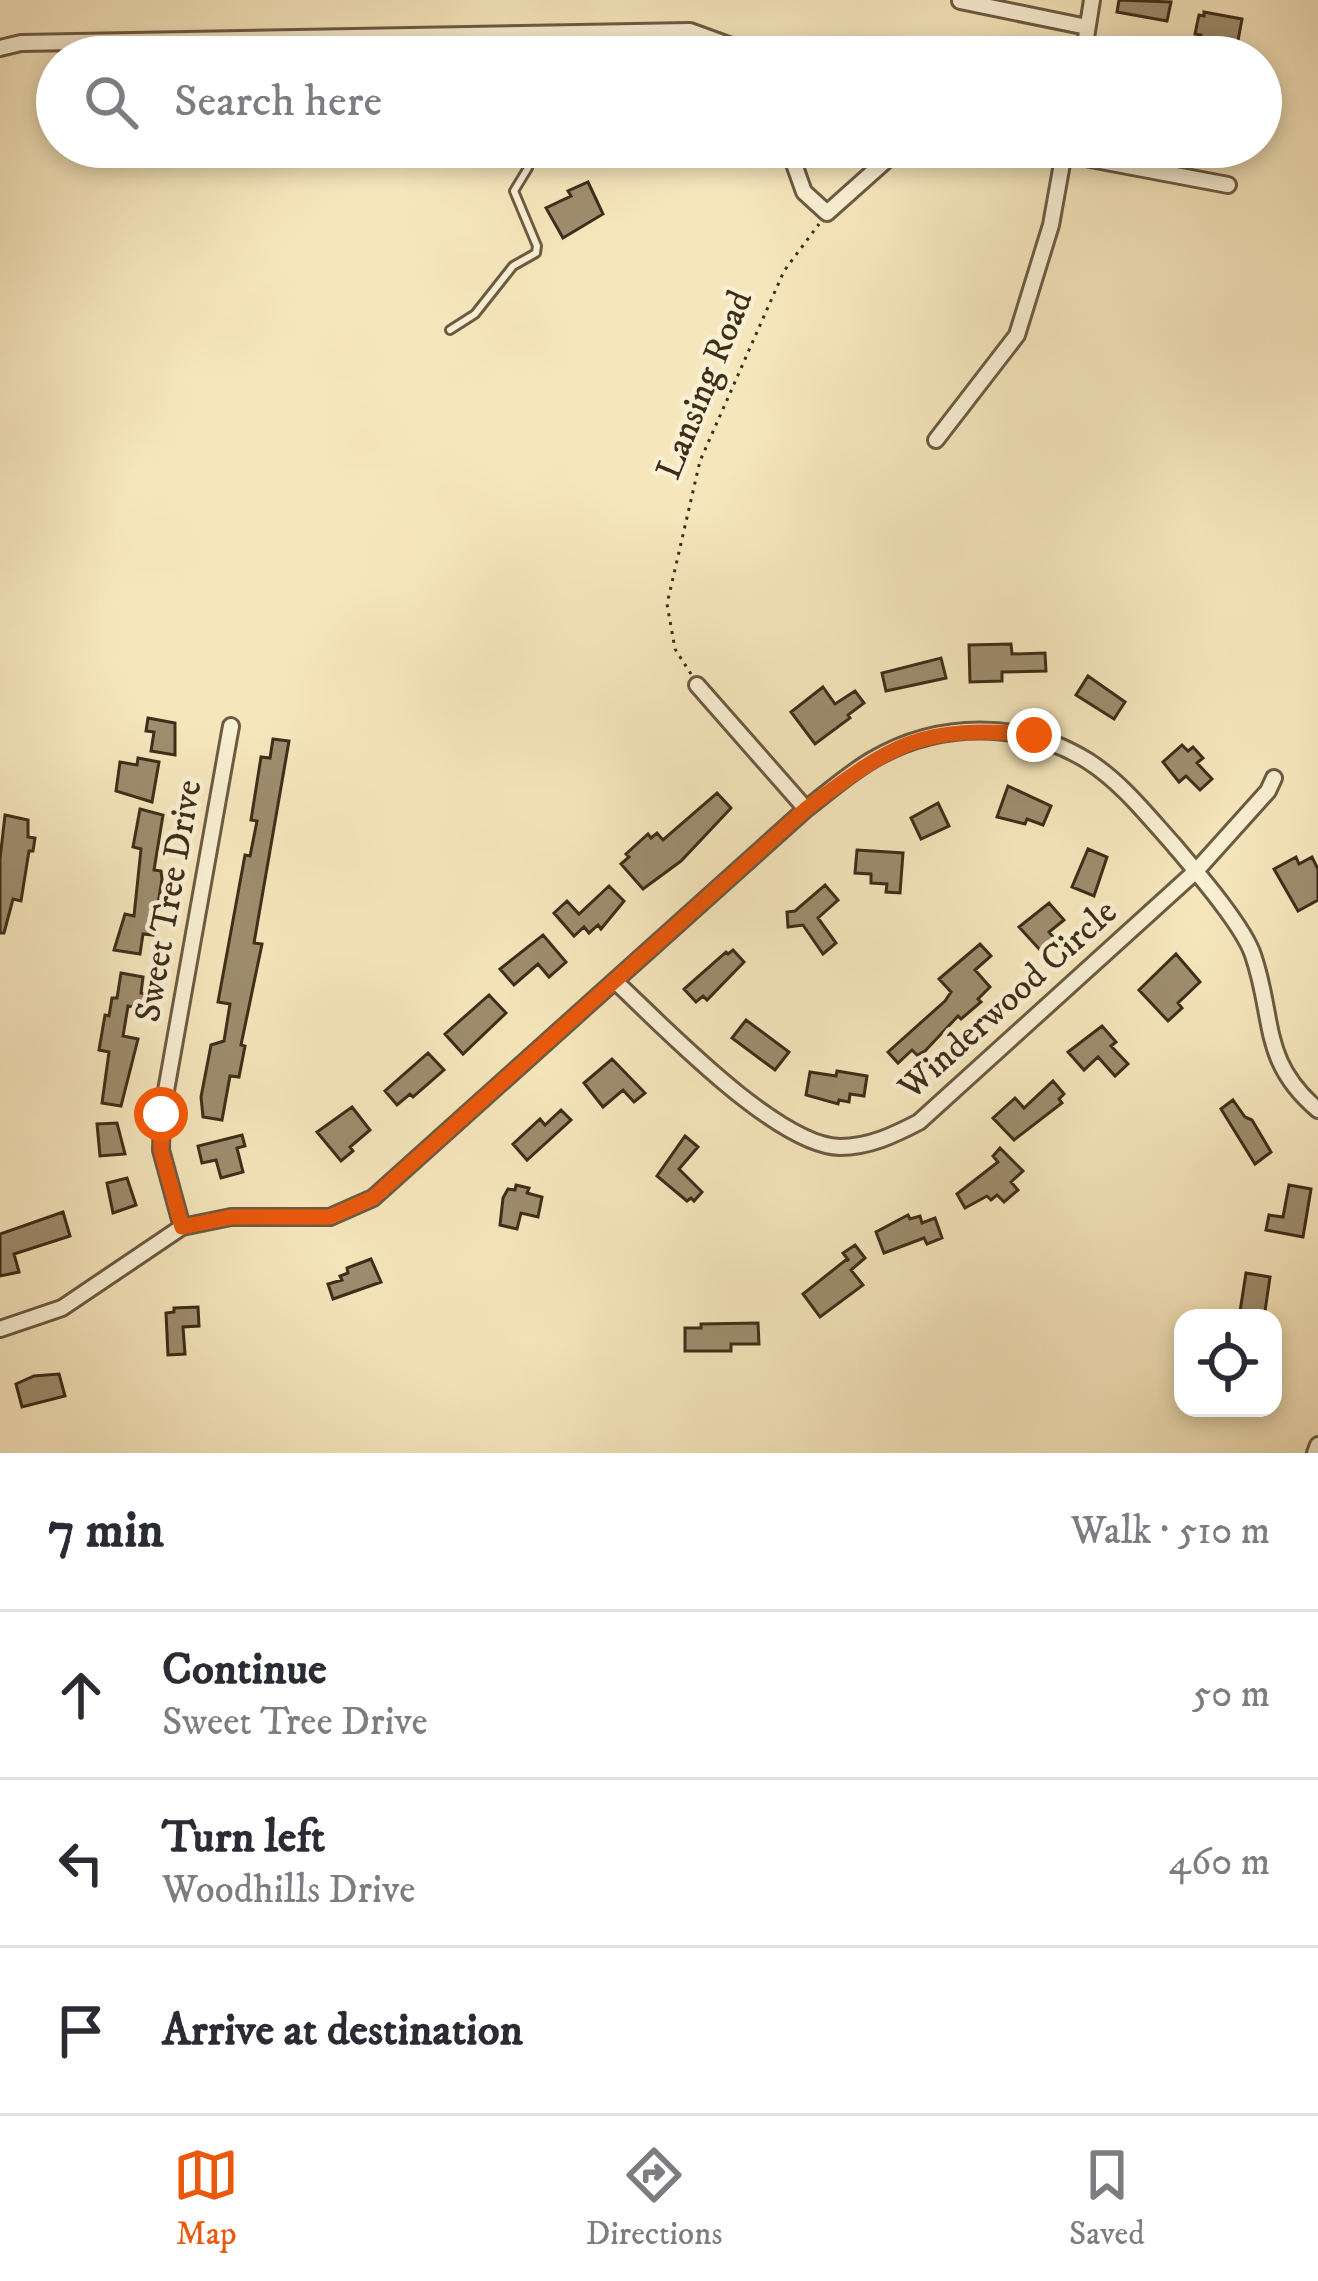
<!DOCTYPE html>
<meta charset="utf-8">
<style>
:root{--surface:#fff;--page:#f7f7f7;--text:#2b2b33;--muted:#7c7c81;--line:#e1e1e2;--accent:#ea580c}
body{margin:0;font-family:"IM FELL DW Pica",serif;background:var(--page);color:var(--text)}
.controls{position:absolute;right:36px;bottom:36px;display:grid;overflow:hidden;border-radius:24px;box-shadow:0 6px 18px #0003}
.controls button{width:108px;height:108px;display:grid;place-items:center;padding:0;border:0;border-bottom:3px solid var(--line);background:var(--surface);color:var(--text);font:60px sans-serif}
.stop{position:absolute;width:36px;height:36px;margin:-27px;border:9px solid #ea580c;border-radius:50%;background:#fff}
.stop.end{background:#ea580c;border-color:#fff;box-shadow:0 3px 12px #0008}
.list{margin:0;padding:0;list-style:none}
h2{display:flex;justify-content:space-between;align-items:center;height:156px;margin:0;padding:0 48px;font-size:51px}
h2 small{font-size:39px;font-weight:400;color:var(--muted)}
.list li{display:grid;grid-template-columns:78px 1fr auto;gap:36px;align-items:center;box-sizing:border-box;height:168px;padding:0 48px;border-top:3px solid var(--line)}
.list b{display:block;font-size:45px;white-space:nowrap}
.list p{margin:0;font-size:39px;white-space:nowrap;color:var(--muted)}
.list em{font-size:39px;font-style:normal;color:var(--muted)}
.icon{flex:none;width:66px;height:66px;fill:none;stroke:currentColor;stroke-width:2;stroke-linecap:round;stroke-linejoin:round}
.map{position:relative;flex:none;width:1318px;height:1453px;overflow:hidden}
.search{position:absolute;background:var(--surface);box-shadow:0 6px 18px #0003;left:36px;right:36px;top:36px;height:132px;display:flex;align-items:center;gap:30px;box-sizing:border-box;padding:0 42px;border-radius:66px;color:var(--muted);font-size:45px}
.sheet{height:660px;background:var(--surface)}
nav{display:flex;justify-content:space-around;align-items:center;box-sizing:border-box;height:168px;border-top:3px solid var(--line);background:var(--surface);font-size:33px;color:var(--muted)}
nav a{display:grid;justify-items:center;gap:6px}
nav .on{color:var(--accent)}
.map>svg:first-child{display:block}
.building{fill:#9e8d6e;stroke:#3e2d19;stroke-width:3}
.lines{fill:none;stroke-linecap:round;stroke-linejoin:round}
.lane-casing{stroke:#6c5b42;stroke-width:12}
.street-casing{stroke:#6c5b42;stroke-width:20}
.path{stroke:#3e2d19;stroke-width:3;stroke-dasharray:3 6;stroke-linecap:butt}
.lane{stroke:#f9efd3;stroke-width:6}
.street{stroke:#f9efd3;stroke-width:14}
.route{stroke:#ea580c;stroke-width:15}
.labels{text-anchor:middle;dominant-baseline:central;stroke-width:9;stroke-linejoin:round;paint-order:stroke}
.street-label{font-size:36px;fill:#3e2d19;stroke:#f9efd3}
</style>
<div class="map">
<svg width="1318" height="1453" viewBox="0 0 1318 1453">
<rect width="100%" height="100%" fill="#f6e6bc"/>
<filter id="stains"><feTurbulence type="fractalNoise" baseFrequency=".00167" numOctaves="4"/><feColorMatrix values="0 0 0 0 .2 0 0 0 0 .09 0 0 0 0 .02 0 0 0 .5 -.17"/></filter>
<radialGradient id="worn" r=".72"><stop offset=".6" stop-color="#630" stop-opacity="0"/><stop offset="1" stop-color="#630" stop-opacity=".3"/></radialGradient>
<!-- building -->
<path class="building" d="M1119,0l52,2 -4,19 -50,-9z
M1204,12l38,7 -5,27 -37,-6 1,-5 -6,-1 4,-19 5,1z
M945,41l53,9 1,-6 19,3 1,-6 16,2 4,14h-97z
M588,182l15,32 -40,24 -17,-30 25,-12 -3,-5z
M1011,644l1,10 33,-1 1,18 -44,1v9l-32,1 -1,-37z
M941,658l5,20 -60,13 -4,-18z
M1088,676l37,26 -11,17 -38,-24z
M823,687l12,17 20,-13 9,12 -16,12 2,3 -35,26 -24,-32z
M148,718l27,5v32l-24,-4 3,-19 -8,-1z
M273,739l16,2 -35,202 8,1 -21,101 4,1 -6,31 -9,-1 -8,44 -19,-3 -2,-20 10,-52 13,-4 6,-37 -12,-2 27,-147 5,1 7,-35 -6,-1 10,-63 9,1z
M1182,745l6,6 5,-4 10,11 -6,5 15,16 -12,11 -14,-14 -7,6 -16,-20z
M138,758l21,4 -7,40 -36,-11 4,-29 17,3z
M1008,786l43,20 -8,19 -16,-6 -2,5 -28,-7z
M717,793l14,15 -50,53 -38,28 -22,-25 8,-7 -3,-3 22,-20 3,4 6,-5 6,7z
M938,803l11,23 -28,13 -10,-21z
M140,809l23,6 -9,55 7,1 1,8 -9,56 -10,-1 -3,20 -26,-4 11,-36 9,2 7,-67 -8,-2z
M5,815l23,5v17l7,1 -2,13h-4l-8,50 -8,-2 -9,34h-4v-74z
M1088,849l19,8 -13,39 -22,-9z
M857,850l46,3 -3,40 -14,-1 1,-8 -16,-1v-9l-16,-1z
M1296,857l3,7 13,-7 6,12v31l-20,11 -24,-42z
M825,885l13,15 -20,18 18,25 -13,11 -20,-29 -15,2 -1,-15 8,-1z
M609,886l15,15 -23,28 -3,-4 -9,8 -5,-6 -10,9 -20,-23 13,-12 12,13z
M1049,903l15,17 -15,12 5,6 -14,12 -21,-23z
M543,935l23,27 -17,15 -11,-13 -24,21 -14,-16z
M980,944l11,12 -16,14 15,17 -12,12 3,3 -20,17 -3,-3 -33,35 -8,4 -5,-5 -14,13 -10,-11 57,-51 6,-9 -12,-13z
M733,950l11,12 -37,38 -4,-4 -7,6 -12,-13 42,-37 2,2z
M1176,954l24,28 -22,21 4,5 -14,13 -29,-31z
M121,973l22,4 -2,16 5,1 -3,15 -15,-3 -5,30 15,3 -17,67 -19,-3 7,-51 -10,-2 6,-35 4,1 3,-18h5z
M489,995l17,18 -43,41 -18,-20z
M746,1020l43,32 -14,18 -43,-32z
M1102,1026l14,16 -5,4 17,18 -13,12 -17,-19 -14,13 -16,-18z
M428,1053l16,17 -31,27 -3,-3 -13,11 -12,-14z
M612,1059l33,34 -11,9 -11,-12 -20,17 -19,-24z
M837,1071l30,5 -3,20 -14,-2 -1,8 -10,-2 -1,4 -32,-9 4,-23 26,4z
M1053,1081l11,13 -5,5 3,4 -48,37 -21,-22 22,-20 9,10z
M1233,1100l12,17 7,3 19,32 -16,12 -34,-55z
M352,1107l18,23 -20,17 3,4 -12,10 -24,-29z
M561,1110l10,10 -44,40 -14,-16 27,-25 5,6z
M117,1123l8,31 -25,2 -3,-32z
M242,1135l3,11 -8,2 6,24 -22,6 -5,-18 -14,3 -4,-17z
M685,1136l13,11 -19,22 23,23 -8,9 -3,-3 -4,3 -30,-25z
M1000,1148l23,23 -12,11 7,8 -14,12 -7,-7 -6,5 -4,-4 -22,12 -8,-14 41,-32 -5,-6z
M127,1178l9,27 -23,8 -6,-30z
M516,1185l13,3 -2,5 15,4 -4,20 -17,-4 -4,16 -17,-4 3,-27 5,-9 7,1z
M1289,1185l22,4 -8,48 -37,-7 3,-15 14,2z
M63,1212l7,24 -56,18 5,18 -19,4v-42z
M908,1215l2,4 10,-3 2,7 13,-5 7,20 -15,6 -3,-6 -40,15 -8,-21z
M855,1245l10,13 -14,12 12,15 -43,32 -17,-23 44,-35 2,2 -6,-8z
M371,1259l10,23 -48,17 -5,-15 14,-4 -2,-4 8,-3 -1,-5z
M1246,1273l24,4 -6,41h-25z
M198,1307l1,19 -16,1 2,27 -17,1 -2,-42 8,-1v-4z
M758,1323l1,21h-28v7h-46v-23h16v-4z
M59,1374l6,22 -43,11 -6,-23 18,-8z"/>
<g class="lines">
<defs>
<path id="lane" d="M551,57l13,-21
M450,330l25,-16 38,-48 23,-13 1,-7 -23,-55 14,-23 -4,-21"/>
<path id="street" d="M960,1l127,26
M1085,47l60,10
M0,48l21,-5 669,-12 55,20 6,6
M1083,57l9,-57
M788,147l16,45 23,21 74,-66
M1064,154l164,31
M936,440l81,-105 34,-110 14,-78
M697,685l109,124
M616,982c46,43 161,164 224,165 29,0 54,-12 79,-25l277,-251 72,-80 6,-13
M182,1227l-21,-77 1,-37 69,-387
M0,1329l62,-21 120,-81 49,-10h99l43,-19 433,-389c21,-16 42,-35 66,-49 66,-39 150,-40 216,1 33,21 59,54 85,83 21,25 70,81 80,111 22,64 7,106 65,155
M1315,1453l3,-8"/>
</defs>
<!-- lane casing -->
<use href="#lane" class="lane-casing"/>
<!-- street casing -->
<use href="#street" class="street-casing"/>
<!-- path -->
<path class="path" d="M691,674l-16,-25 -8,-45 33,-143 84,-190 35,-47"/>
<!-- lane -->
<use href="#lane" class="lane"/>
<!-- street -->
<use href="#street" class="street"/>
</g>
<g class="lines">
<!-- route -->
<path class="route" d="M161,1114v36l21,77 49,-10h99l43,-19 433,-389c88,-66 115,-85 228,-74"/>
</g>
<g class="labels">
<!-- street labels -->
<g class="street-label">
<text transform="translate(705 385) rotate(-68)">Lansing Road</text>
<text transform="translate(169 901) rotate(-80)">Sweet Tree Drive</text>
<text transform="translate(1008 1000) rotate(-42)">Winderwood Circle</text>
</g>
</g>
<rect width="100%" height="100%" filter="url(#stains)"/>
<rect width="100%" height="100%" fill="url(#worn)"/>
</svg>
<div class="controls">
<button><svg class="icon" aria-label="locate" viewBox="0 0 24 24"><circle cx="12" cy="12" r="6"/><path d="M12 2v4M12 18v4M2 12h4M18 12h4"/></svg></button>
</div>
<div class="stop" style="left:161px;top:1114px"></div>
<div class="stop end" style="left:1034px;top:735px"></div>
<div class="search"><svg class="icon" aria-label="search" viewBox="0 0 24 24"><circle cx="10" cy="10" r="6"/><path d="M15 15l6 6"/></svg>Search here</div>
</div>
<section class="sheet">
<h2>7 min<small>Walk · 510 m</small></h2>
<ul class="list">
<li><svg class="icon" aria-label="ahead" viewBox="0 0 24 24"><path d="M12 20V5M6 11l6-6 6 6"/></svg><div><b>Continue</b><p>Sweet Tree Drive</p></div><em>50 m</em></li>
<li><svg class="icon" aria-label="left" viewBox="0 0 24 24"><path d="M17 20v-9H6M10 6l-5 5 5 5"/></svg><div><b>Turn left</b><p>Woodhills Drive</p></div><em>460 m</em></li>
<li><svg class="icon" aria-label="arrive" viewBox="0 0 24 24"><path d="M6 21V4h12l-3 4 3 4H6"/></svg><div><b>Arrive at destination</b></div></li>
</ul>
</section>
<nav>
<a class="on"><svg class="icon" aria-label="map" viewBox="0 0 24 24"><path d="M3 6l6-2 6 2 6-2v14l-6 2-6-2-6 2zM9 4v14M15 6v14"/></svg>Map</a>
<a><svg class="icon" aria-label="directions" viewBox="0 0 24 24"><path d="M12 3l9 9-9 9-9-9zM9 14v-3h6M13 9l2 2-2 2"/></svg>Directions</a>
<a><svg class="icon" aria-label="saved" viewBox="0 0 24 24"><path d="M7 4h10v16l-5-4-5 4z"/></svg>Saved</a>
</nav>
